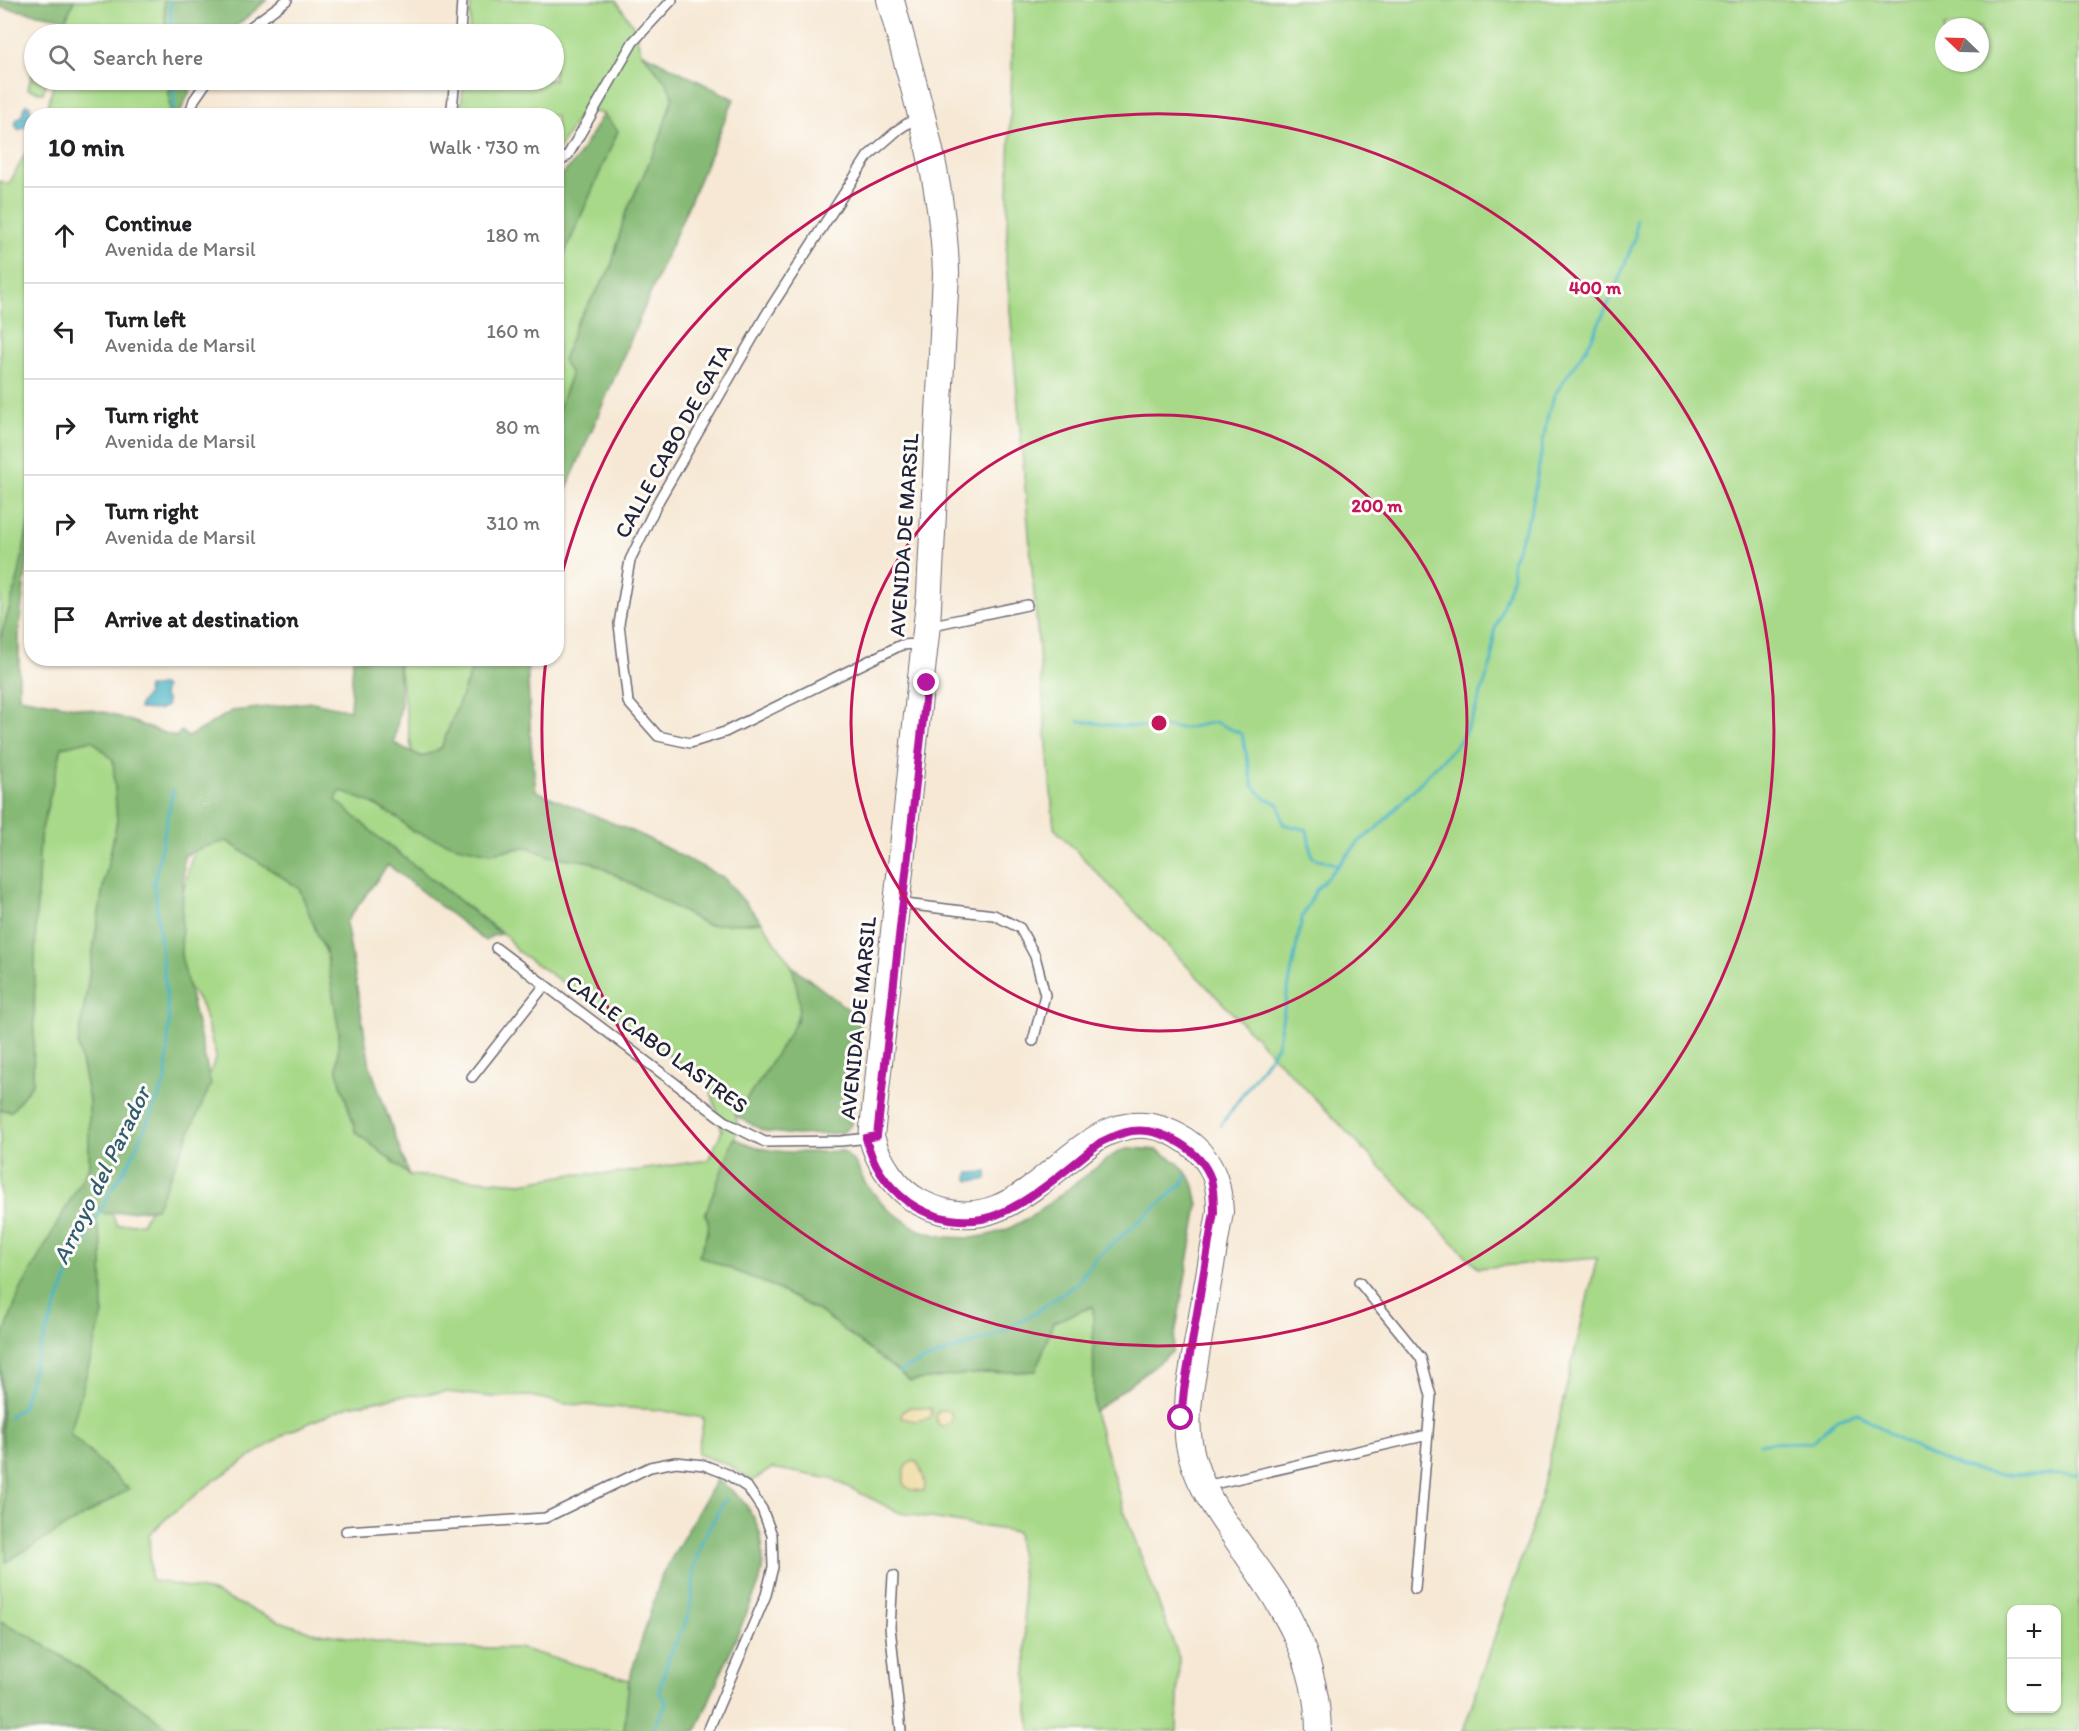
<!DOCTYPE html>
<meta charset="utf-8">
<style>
:root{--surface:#fff;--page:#f2f2f2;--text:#202124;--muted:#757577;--line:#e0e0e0}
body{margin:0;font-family:Itim,sans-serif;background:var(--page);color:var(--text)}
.controls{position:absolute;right:18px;bottom:18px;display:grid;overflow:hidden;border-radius:12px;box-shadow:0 2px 4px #0004}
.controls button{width:54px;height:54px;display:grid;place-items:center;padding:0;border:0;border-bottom:2px solid var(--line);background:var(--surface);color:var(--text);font:30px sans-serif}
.compass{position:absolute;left:1935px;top:18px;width:54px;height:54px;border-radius:50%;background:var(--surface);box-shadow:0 2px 4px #0004;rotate:293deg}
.stop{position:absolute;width:18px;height:18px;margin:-14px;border:4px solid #b5179e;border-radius:50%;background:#fff}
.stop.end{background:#b5179e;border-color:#fff;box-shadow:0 2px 6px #0008}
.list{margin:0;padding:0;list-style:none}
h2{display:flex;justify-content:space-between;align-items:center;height:78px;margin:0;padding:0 24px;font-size:26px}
h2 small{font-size:20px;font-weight:400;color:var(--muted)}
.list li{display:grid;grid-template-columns:39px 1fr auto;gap:18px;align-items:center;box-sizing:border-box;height:96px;padding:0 24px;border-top:2px solid var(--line)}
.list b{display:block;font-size:22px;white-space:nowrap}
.list p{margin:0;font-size:20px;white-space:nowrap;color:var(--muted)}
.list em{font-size:20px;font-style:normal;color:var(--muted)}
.icon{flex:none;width:33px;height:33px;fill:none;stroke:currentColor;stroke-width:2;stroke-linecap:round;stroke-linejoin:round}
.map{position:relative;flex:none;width:2079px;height:1731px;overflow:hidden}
.search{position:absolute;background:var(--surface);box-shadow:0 2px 4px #0004;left:24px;top:24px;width:540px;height:66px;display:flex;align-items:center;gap:15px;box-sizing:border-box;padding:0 21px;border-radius:33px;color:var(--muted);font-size:22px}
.panel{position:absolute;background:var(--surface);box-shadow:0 2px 4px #0004;left:24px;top:108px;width:540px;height:558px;border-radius:24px}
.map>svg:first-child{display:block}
.green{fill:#a7d988;stroke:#647e62;stroke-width:1.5;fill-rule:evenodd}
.forest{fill:#85b974;stroke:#546e58;stroke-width:1.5}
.sand{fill:#eeda9e;stroke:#887e6c;stroke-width:1.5}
.water{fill:#47b3c5;stroke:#346a80;stroke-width:1.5}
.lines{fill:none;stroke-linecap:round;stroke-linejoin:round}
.stream{stroke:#47b3c5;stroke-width:3}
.street-casing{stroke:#6c6771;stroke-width:12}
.secondary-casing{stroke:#6c6771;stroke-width:16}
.street{stroke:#fff;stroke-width:9}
.secondary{stroke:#fff;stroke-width:14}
.route{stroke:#b5179e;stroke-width:8}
.ring{fill:none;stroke:#c2185b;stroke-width:3}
.labels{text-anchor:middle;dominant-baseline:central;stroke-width:6;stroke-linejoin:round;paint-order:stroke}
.street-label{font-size:22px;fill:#22223b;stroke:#fdfcf7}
.water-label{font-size:24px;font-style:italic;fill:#315c72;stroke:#fdfcf7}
.centre{fill:#c2185b;stroke:#fdfcf7;stroke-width:3}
.ring-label{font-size:18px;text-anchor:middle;font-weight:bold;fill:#c2185b;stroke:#fdfcf7;stroke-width:6;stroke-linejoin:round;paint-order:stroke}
</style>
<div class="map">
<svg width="2079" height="1731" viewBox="0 0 2079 1731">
<rect width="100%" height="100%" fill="#fdfcf7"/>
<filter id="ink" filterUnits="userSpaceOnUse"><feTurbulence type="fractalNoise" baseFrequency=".0167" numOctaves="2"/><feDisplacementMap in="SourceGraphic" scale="12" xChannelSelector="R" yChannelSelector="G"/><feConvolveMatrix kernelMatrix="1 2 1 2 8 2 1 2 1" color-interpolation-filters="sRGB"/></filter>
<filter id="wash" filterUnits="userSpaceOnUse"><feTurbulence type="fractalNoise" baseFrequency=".008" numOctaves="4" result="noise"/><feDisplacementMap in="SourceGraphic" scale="24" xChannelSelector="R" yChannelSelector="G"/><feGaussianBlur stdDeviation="1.35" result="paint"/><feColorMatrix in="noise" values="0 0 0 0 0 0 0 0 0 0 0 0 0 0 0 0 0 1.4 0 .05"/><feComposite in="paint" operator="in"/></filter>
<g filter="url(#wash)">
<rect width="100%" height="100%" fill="#f6e8d4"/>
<!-- green -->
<path class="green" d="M74,0h90l2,34h-102l2,-15z
M471,0h145l18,27 7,25 25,30 7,14 -14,45 -34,74 -14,53 -35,56 -5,51 -14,38v-142l61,-140 -15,-17 -20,-5 -26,43 -1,-36h-96l4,-36h90v-46h-85z
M1014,0h1065v1731h-616l73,-216 61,-257 -119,10 -424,-440 -48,-565zM1944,27h36v36h-36zM2012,1610h44v98h-44z
M34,63v17h13l-4,13 -15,-4z
M55,80h113l2,32 9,3 -134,1z
M31,143v366l-12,66 -19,65v-459l9,3z
M398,659h78l-35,90 -19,8 -10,-5z
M92,740l22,20 3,61 -14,67 -25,157 11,55v66l28,59 25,-2 44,-83 30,-84 -14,-50 -35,-50 24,-96 6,-12 30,-7 72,47 27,63 13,81 -2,39 19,60 53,44 113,8 51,-9h39l96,-14 14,-29 -13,-48 -192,-132 -10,-14 -129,-100 -43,-37 5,-10 32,13 26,15 14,13 78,22 37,-6 23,9 42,6 115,63 55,-3 30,44 7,27 1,16 -7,20 -36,56 -22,30 4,13 -5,11 -24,81 -1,10 -4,6 67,50 50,27 88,68 58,-7 68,-3 17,-49 41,-16v106l30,99 55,147 -2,73h-146l-3,-20 -5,-125 -6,-54 -117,-19 -68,-34 -60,-11 -20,13 -23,-16 -32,-11 7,-36 -45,-8 -92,-6 -37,-8 -38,1 -46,-5 -44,4 -53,10 -61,26 -27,18 -46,30 -46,36 -20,19 2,45 61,12 64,28 36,12 111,16h96l110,32 -5,51h-453l-23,-19 -116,-75 -32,-16v-511l12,1 24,-193 4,-81 22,-90z"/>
<!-- forest -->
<path class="forest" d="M0,0h74l-8,19 -66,-12z
M164,0h103l-40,34h-61z
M641,52l93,47 -177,412v-98l14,-38 -8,-15 13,-36 35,-56 14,-53 34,-74 14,-44 -7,-15z
M168,80h27l-16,35 -9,-3z
M603,114l15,17 -61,140v-91l19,-20z
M31,509v41l-3,2 -9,78v67l89,16 68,24 5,-6 7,6 44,-26 80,-9 38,8 3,-51h45l3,44 -7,40 28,14 19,-9 35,-89h51l4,86 5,46 103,43 85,44 38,44 -55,3 -115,-63 -42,-6 -23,-9 -37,6 -33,-7 -45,-15 -14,-13 -26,-15 -32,-12 -4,9 42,37 123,97 -9,2 -7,5 -97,-76 -42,57 24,144 39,109 -53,-43 -19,-61 2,-39 -13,-81 -6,-10 -21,-53 -72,-47 -24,6 -19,9 -3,99 30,129 -55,124 -51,6 -15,-13 12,43 1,70 -33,120 59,55 -123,73 -6,-217 20,-54 69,-125v-66l-11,-55 25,-157 14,-67 -4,-61 -21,-20 -30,7 -22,90 -4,81 -3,165 -21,28 -12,-1v-470l19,-65z
M792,966l69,53 -10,106 -9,8 -47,2 -31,-4 -30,-16 23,-30 40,-64c5,-20 -1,-36 -5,-55z
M734,1138c38,19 67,14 109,13l13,13 9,19 21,25 33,22 25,7 28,1 17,-3 19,-6 24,-13 78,-59 10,-6 12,-3 25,2 20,12 13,15 4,9 4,20 -26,146 -78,60 -1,-106 -40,16 -17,49 -68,3 -58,7 -88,-68 -50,-27 -73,-30c4,-14 15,-29 6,-41z
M716,1480c39,21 55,62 43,104l-63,147h-72l5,-51 33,-105z
M0,1621l32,16 116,75 23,19h-171z"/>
<!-- sand -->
<path class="sand" d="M910,1407l21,1 1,6 -2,4 -15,3 -14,-3 1,-6z
M936 1418a8 8 0 1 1 16 0a8 8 0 1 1-16 0Z
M914,1461l4,2c3,8 9,19 6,28l-13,-1 -7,-5c0,-11 -3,-20 10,-24z"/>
<!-- water -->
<path class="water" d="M26,104l4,2 1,6 -7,16 -6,2 -3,-6 2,-5 5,-3z
M161,685l4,2 -2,8 4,6 -1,6 -8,3 -19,-1 1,-6 6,-6 2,-10h8z
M987,1172v8l-18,1 -2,-4 2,-4z"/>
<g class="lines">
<!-- stream -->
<path class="stream" d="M170,0l1,34
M172,116l2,-7 -1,-29
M1079,721l40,5 67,2 29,-6 27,12 11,52 12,12 14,6 4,20 24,6 5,27 26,8
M1221,1125l56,-79 25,-128 14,-28 44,-49 17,-13 82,-86 14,-25 19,-56 2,-29 19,-56 -1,-14 19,-50 17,-98 7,-20 35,-52 23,-48 22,-56 1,-19
M900,1373l8,-6 41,-16 45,-15 38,-21 44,-31 21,-27 83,-71 7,-10
M8,1417l14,-9 13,-46 37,-96 40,-77 20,-32 34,-77 3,-59 -15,-138 19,-93
M1760,1443l52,-1 25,-23 21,-6c41,27 83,54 133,60 29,3 59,1 88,2
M652,1731l15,-28 -8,-12 10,-34 19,-41 5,-27 1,-21 8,-28 24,-42"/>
</g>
</g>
<g filter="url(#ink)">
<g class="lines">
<defs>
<path id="street" d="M241,34l46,-34
M460,34l2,-34
M189,116l5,-16 14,-20
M451,116l4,-36
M556,165l12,-10 65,-113 39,-42
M933,625l94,-20
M918,644l-17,1 -176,87 -35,11 -32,-7 -30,-34 -9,-78 11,-64 29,-60 107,-185 102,-159 31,-27 20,-13
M897,903l97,12 26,13 15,28 10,39 -12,46
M496,948l233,176 36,18 76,-1 28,-3
M472,1077l73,-92
M1359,1282l62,76 10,38 -16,193
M1205,1486l223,-51
M346,1531l199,-13 105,-51 26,-5 28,3 23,9 21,14 14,21 10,26 1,32 -7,28 -58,136
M893,1576l-3,51 11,104"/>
<path id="secondary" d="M884,0c24,90 53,180 56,274l-16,319 -58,545c6,26 22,48 42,64 24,17 60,24 88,13 35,-13 74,-50 105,-73 14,-7 29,-13 45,-11 26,2 56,23 64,48 4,11 4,22 4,33l-31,178c-1,18 -3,37 0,55 6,34 26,65 46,93 42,63 83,114 84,193
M897,0c24,89 53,181 55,273l-19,352 -56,511c7,24 23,49 45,61 113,59 152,-131 265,-62 28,18 38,45 39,77l-30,179c-2,17 -4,34 -1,51 9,62 66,112 95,166 21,39 33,79 34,123"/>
</defs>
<!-- street casing -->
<use href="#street" class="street-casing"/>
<!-- secondary casing -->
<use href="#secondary" class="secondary-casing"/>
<!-- street -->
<use href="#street" class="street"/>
<!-- secondary -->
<use href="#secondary" class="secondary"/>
</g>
</g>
<g class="lines" filter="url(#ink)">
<!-- route -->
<path class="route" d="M927,683l-50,453 -11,2c6,26 21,48 42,64 23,17 60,24 88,13 35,-13 74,-49 105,-73 10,-5 19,-9 31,-11 30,-4 69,19 79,48 3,11 3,22 3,33l-30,178 -3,28"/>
</g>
<!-- distance rings -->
<g class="ring">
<circle cx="1159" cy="723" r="308"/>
<path d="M558 590A616 616 0 1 1 546 659"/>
</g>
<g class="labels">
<!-- street labels -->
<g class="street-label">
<text transform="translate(673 441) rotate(-61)">CALLE CABO DE GATA</text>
<text transform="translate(904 535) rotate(-86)">AVENIDA DE MARSIL</text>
<text transform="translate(858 1018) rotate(-84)">AVENIDA DE MARSIL</text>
<text transform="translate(657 1044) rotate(36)">CALLE CABO LASTRES</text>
</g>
<!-- water labels -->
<g class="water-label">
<text transform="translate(101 1175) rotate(-64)">Arroyo del Parador</text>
</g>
</g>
<circle cx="1159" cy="723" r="9" class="centre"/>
<g class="ring-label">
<text x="1595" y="294">400 m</text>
<text x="1377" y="512">200 m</text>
</g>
</svg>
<div class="controls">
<button>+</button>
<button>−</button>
</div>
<svg class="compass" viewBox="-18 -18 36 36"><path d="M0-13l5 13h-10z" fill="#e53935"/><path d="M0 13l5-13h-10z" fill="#757577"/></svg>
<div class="stop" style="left:1181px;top:1418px"></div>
<div class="stop end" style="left:927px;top:683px"></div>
<div class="search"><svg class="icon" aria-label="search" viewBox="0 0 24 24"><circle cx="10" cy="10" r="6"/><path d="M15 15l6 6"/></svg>Search here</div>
<section class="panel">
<h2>10 min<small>Walk · 730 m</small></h2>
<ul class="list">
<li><svg class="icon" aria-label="ahead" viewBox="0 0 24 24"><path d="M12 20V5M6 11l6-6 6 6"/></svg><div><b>Continue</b><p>Avenida de Marsil</p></div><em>180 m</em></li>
<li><svg class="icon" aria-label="left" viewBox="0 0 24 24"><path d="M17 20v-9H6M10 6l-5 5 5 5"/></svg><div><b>Turn left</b><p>Avenida de Marsil</p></div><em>160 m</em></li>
<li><svg class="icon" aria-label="right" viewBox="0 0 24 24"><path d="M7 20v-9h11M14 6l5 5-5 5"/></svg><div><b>Turn right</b><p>Avenida de Marsil</p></div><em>80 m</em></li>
<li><svg class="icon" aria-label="right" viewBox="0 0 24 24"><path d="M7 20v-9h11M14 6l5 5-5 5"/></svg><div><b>Turn right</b><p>Avenida de Marsil</p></div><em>310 m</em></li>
<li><svg class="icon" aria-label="arrive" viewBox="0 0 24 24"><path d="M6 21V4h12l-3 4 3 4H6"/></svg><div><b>Arrive at destination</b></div></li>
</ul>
</section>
</div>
